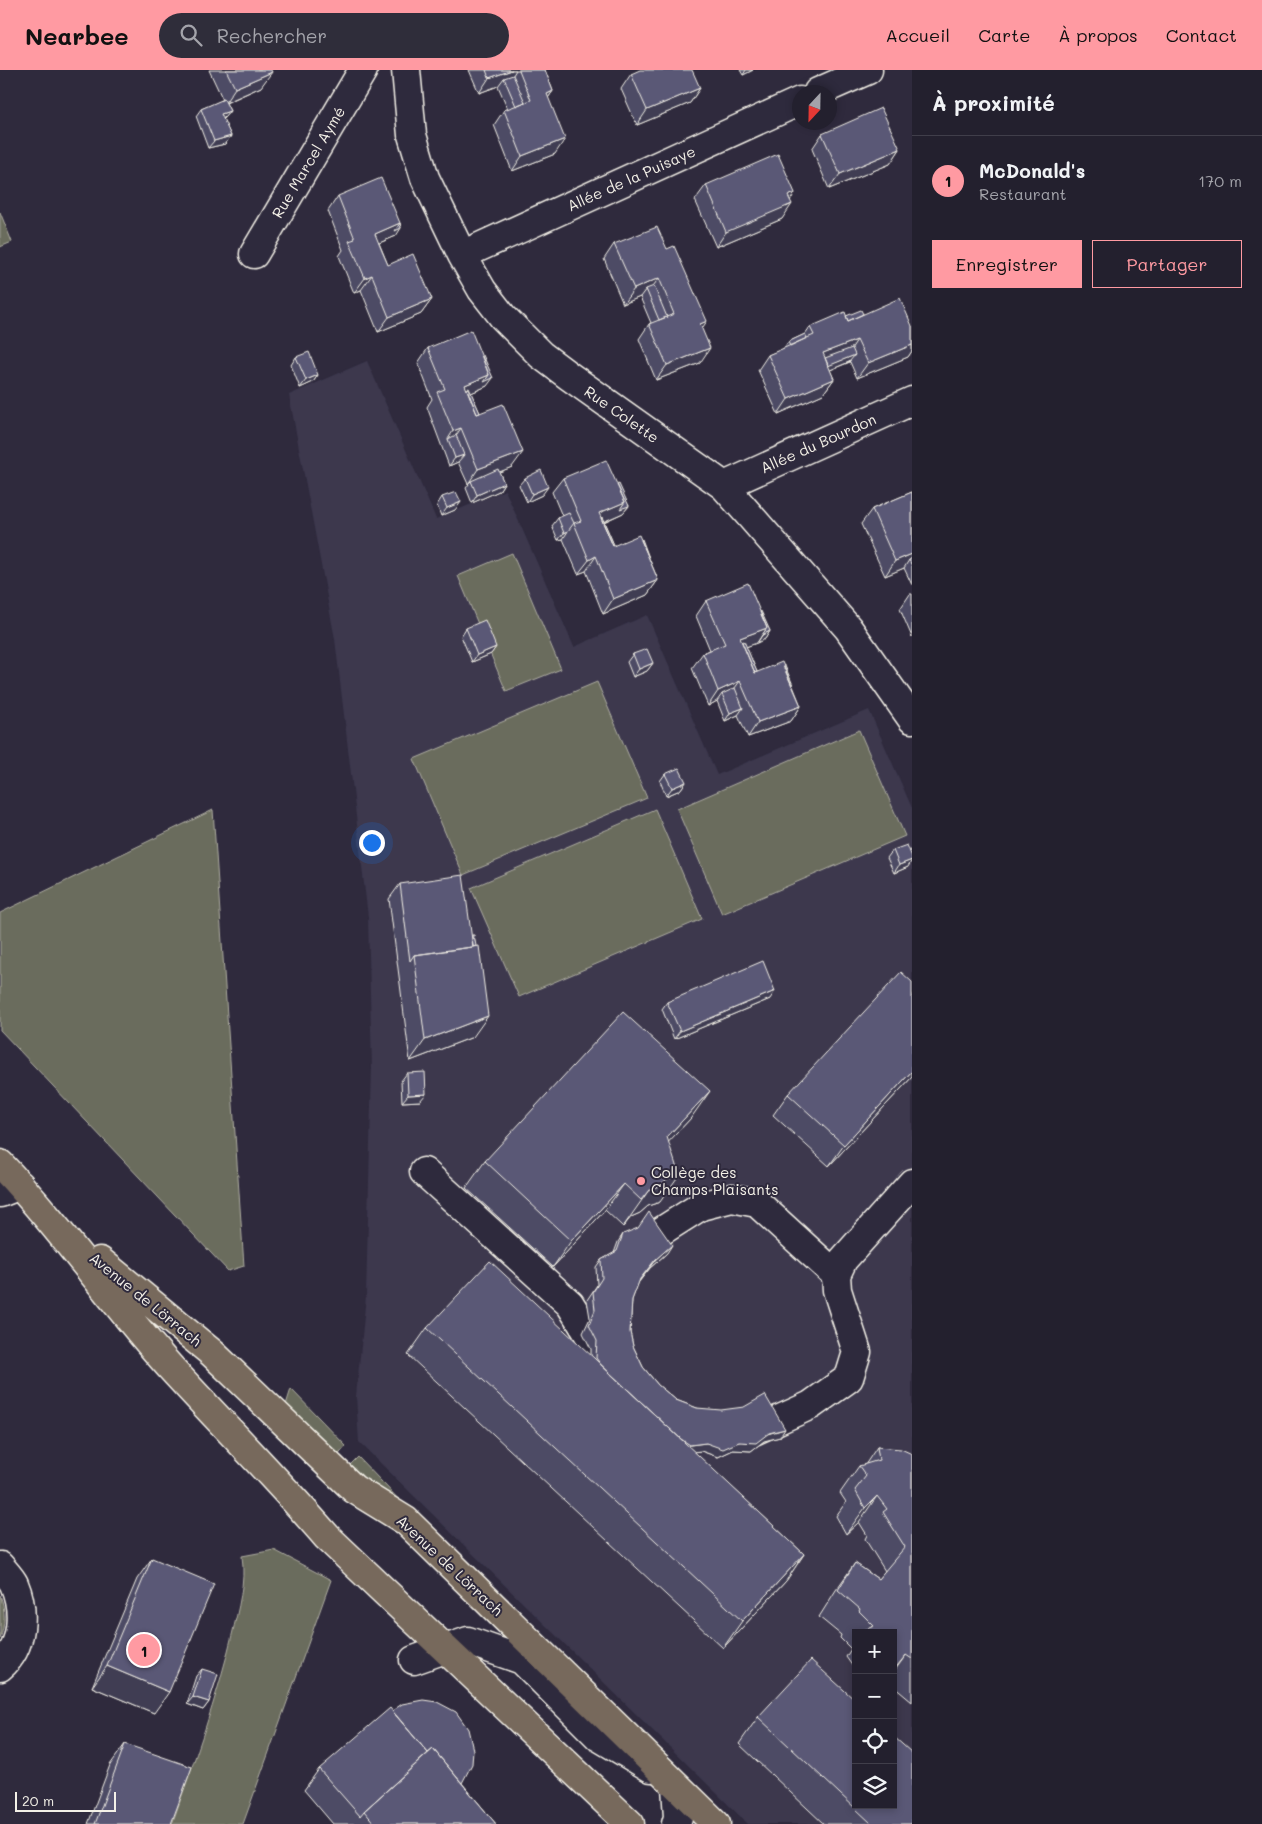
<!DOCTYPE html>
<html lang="fr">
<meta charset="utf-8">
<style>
:root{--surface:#23202e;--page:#2f2d3a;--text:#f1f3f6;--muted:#a3a3aa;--line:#403e4a;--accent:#ff9aa2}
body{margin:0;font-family:Mali,sans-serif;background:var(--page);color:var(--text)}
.controls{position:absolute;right:15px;bottom:15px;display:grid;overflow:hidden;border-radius:0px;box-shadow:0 2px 8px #0003}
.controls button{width:45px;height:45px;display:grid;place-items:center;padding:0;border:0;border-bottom:1px solid var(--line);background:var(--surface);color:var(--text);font:25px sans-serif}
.compass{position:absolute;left:792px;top:15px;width:45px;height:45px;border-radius:50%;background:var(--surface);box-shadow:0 2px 8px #0003;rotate:202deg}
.scale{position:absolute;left:15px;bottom:12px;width:101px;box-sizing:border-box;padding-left:5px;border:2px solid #f4f1e8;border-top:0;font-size:14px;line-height:18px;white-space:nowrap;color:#f4f1e8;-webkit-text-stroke:4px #2f2a3d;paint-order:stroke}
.you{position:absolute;left:371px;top:772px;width:18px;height:18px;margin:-12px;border:4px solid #fff;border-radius:50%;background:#1a73e8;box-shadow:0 0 0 8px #1a73e833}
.badge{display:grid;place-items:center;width:32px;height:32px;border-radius:50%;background:var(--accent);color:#111;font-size:16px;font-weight:700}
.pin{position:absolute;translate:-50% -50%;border:2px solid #fff;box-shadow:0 1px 5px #0006}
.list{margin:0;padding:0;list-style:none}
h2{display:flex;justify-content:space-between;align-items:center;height:65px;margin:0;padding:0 20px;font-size:21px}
h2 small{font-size:16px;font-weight:400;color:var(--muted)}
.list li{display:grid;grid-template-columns:32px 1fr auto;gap:15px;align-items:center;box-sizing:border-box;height:90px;padding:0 20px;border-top:1px solid var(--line)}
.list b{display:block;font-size:19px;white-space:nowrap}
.list p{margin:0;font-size:16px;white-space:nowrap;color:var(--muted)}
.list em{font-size:16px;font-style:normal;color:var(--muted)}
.actions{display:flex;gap:10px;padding:15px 20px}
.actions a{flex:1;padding:11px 0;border:1px solid var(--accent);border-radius:0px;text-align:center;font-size:18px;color:var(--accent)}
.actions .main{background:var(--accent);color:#111}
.icon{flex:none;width:28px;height:28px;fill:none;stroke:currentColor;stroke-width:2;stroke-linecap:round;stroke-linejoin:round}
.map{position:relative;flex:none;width:912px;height:1754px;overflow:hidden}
header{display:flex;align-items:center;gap:30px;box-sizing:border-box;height:70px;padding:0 25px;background:var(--accent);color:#111}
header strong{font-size:24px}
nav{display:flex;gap:28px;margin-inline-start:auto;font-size:18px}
.search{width:350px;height:45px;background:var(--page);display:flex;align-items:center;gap:12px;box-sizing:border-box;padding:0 18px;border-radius:28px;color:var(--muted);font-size:19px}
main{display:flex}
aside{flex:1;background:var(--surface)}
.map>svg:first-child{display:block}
.built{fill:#3c384e;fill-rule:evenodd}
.green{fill:#6a6c5d;stroke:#afaea2}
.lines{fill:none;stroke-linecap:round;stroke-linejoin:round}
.street-casing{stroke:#f4f1e8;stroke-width:31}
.secondary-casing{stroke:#f4f1e8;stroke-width:31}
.primary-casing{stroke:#f4f1e8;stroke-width:31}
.street{stroke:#2f2a3d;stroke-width:28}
.secondary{stroke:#2f2a3d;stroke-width:28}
.primary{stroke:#77695c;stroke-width:28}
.wall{fill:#4d4c65;stroke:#f4f1e8}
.shaded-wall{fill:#3f3e53;stroke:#f4f1e8}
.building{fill:#5a5876;stroke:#f4f1e8}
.poi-dot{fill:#ff9aa2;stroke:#2f2a3d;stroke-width:2}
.labels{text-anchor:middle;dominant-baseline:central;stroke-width:4;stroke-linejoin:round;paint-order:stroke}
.street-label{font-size:15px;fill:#f4f1e8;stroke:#2f2a3d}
.poi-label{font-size:15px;fill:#f4f1e8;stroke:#2f2a3d;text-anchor:start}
</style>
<header>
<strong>Nearbee</strong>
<div class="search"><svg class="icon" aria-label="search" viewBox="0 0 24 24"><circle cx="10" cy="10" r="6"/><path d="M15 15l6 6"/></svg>Rechercher</div>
<nav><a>Accueil</a><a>Carte</a><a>À propos</a><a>Contact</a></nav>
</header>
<main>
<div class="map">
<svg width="912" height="1754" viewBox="0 0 912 1754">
<rect width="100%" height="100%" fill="#2f2a3d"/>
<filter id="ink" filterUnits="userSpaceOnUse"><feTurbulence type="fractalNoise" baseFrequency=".02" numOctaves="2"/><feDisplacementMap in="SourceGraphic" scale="10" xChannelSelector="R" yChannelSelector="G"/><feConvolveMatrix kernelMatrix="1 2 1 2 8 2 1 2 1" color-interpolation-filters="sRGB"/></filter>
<g filter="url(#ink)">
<!-- built -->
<path class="built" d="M367,291l69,158 69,-29 69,157 73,-32 70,160 152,-65 43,98v1016h-164l-389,-382 -3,-46 10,-100 6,-229 -4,-150 -33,-278 -46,-244zM856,1563h37v172h-37z"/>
<!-- green -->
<path class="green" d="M0,142l12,30 -12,5z
M512,483l49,116 -55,22 -48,-115z
M597,612l50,116 -184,77 -49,-116z
M859,660l46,106 -183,78 -45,-105z
M655,739l47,110 -183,78 -48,-109z
M213,740l31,456 -16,5 -228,-241v-117z
M291,1319l55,57 -11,13 -50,-51z
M358,1387l47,49 -41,-23 -17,-15z
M274,1480l57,30 -88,244h-71c22,-63 45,-125 60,-189 6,-25 14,-54 10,-79z
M0,1525c6,16 5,29 0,44z"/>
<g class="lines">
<defs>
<path id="street" d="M406,0l6,65 13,43 37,77 20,35 21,27 38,38 28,21 155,110 124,142 64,91
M818,22l50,-22
M254,184l109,-184
M462,185l338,-154
M724,416l188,-85
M424,1102l146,132 34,55
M634,1185l15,-16 52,-33 31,-8 25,5 79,72
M745,1365l66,-30 38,-27 8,-26 -20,-62 -1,-15 7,-15 69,-77"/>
<path id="secondary" d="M0,1123l20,-8
M0,1496c5,6 11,12 14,18 11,26 10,63 -14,83
M414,1590l54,-19 54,19 77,77 52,31
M676,1717l2,30 -2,7"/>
<path id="primary" d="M0,1094c61,64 111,137 170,203 52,57 106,111 157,170l303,287
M100,1191l112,92 142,136 52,32 310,303"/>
</defs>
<!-- street casing -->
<use href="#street" class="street-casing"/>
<!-- secondary casing -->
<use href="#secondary" class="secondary-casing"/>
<!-- primary casing -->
<use href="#primary" class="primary-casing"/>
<!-- street -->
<use href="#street" class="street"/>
<!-- secondary -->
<use href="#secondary" class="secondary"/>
<!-- primary -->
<use href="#primary" class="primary"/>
</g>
<!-- wall -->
<path class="wall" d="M209,0h62l-10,17 -35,16 4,8 -7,8 8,17 -6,8 -17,4 -12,-32 5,-7 22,-9z
M469,0h76l8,21 -5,7 7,56 -43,17 -18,-46 10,-15 4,-1 -10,-23 -19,7z
M740,0h13l-10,5z
M631,4l69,14 -10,15 -53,22 -16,-36z
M822,64l78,15 -10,15 -61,25 -17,-40z
M706,115l89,8 -5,7 -8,19 -66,28 -21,-47z
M338,126l58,40 -17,7 9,22 44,34 -11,15 -43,18 -17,-42 -7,3 -15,-37 4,-6 -15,-39z
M614,174l53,5 35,79 -2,35 -44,17 -17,-41 10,-15 2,-1 -11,-26 -17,7 -19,-45z
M863,244l49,12v25l-4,6 -51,21 -7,-16 -20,8 4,9 -11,15 -45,20 -20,-44 10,-15 15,-6 5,-7 17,-8 5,-7 36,-11z
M428,278l59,38 -16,7 9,20 32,54 -13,5 5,11 -5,8 -27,12 -6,-15 3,-4h-1l-10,-22 -9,4 -22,-59 5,-8 -14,-36z
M296,287l22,18 -5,7 -13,6 -9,-23z
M525,408l17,17 -15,7 -8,-17z
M563,408l54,7 12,21 -6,7 -19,9 10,23 35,13 9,22 -11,15 -44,19 -17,-43 -8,3 -15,-35 -5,1 -6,-14 6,-8 4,-2 -10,-24z
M912,422v93l-8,-17 -19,8 -24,-52 11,-15z
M442,427l13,13 -14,6 -4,-11z
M910,524h2v43l-12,-28z
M706,531l54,11 10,19 -5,8 -19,8 11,25 36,14 8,20 -10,15 -43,16 -10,-22 -13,6 -8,-20 -9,5 -16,-38 11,-15 7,-3 -14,-34z
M466,558l30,19 -5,7 -19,8 -11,-26z
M633,584l20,9 -6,8 -14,6 -6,-15z
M665,704l21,8 -6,8 -14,6 -6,-15z
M893,780l15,17 -14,6 -7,-15z
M400,814l73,153 -63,24 -21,-162z
M770,929l-96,40 -12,-30 5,-7z
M407,1003l13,28 -18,1 -1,-21z
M912,1007l-83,89 -56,-51 15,-21z
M691,1048l-23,24 -8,60 -12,4 -8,7 -9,4 -8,10 -18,-17 -52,57 -87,-79 19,-27z
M623,1164l44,19 -17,15 -11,13 -7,19 -2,32 3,14 10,21 15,18 18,15 21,8 83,29 -16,4 -13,10 -18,-1 -15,7 -17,-6 -7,1 110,102 -18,27 -63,67 -315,-293 19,-27 164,28v-7l-8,-16 7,-15 -3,-18 10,-15 -1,-18 5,-7 13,-7 4,-11z
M877,1377l35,7v248l-19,-16v-53h-37v38l-10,-14 5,-8 -11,-11 1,-3 -22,-18 17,-27 19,-27 23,16 7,-8 -20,-32 2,-4 -8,-13 -13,12 -10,-18 10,-14 -6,-9 19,-27 6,-1z
M152,1488l2,155 -62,-26 45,-108z
M202,1599l7,33 -6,8 -16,-6 9,-28z
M758,1647l154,107h-88l-85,-80z
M125,1674l46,80h-83l22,-59z
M319,1699l143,14 34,41h-163l-29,-34z"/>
<!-- shaded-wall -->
<path class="shaded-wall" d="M512,0h4l-8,13 -4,-5 -6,8 -19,7 10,-15z
M746,0h7l-10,5z
M272,2l-11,15 -36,16 10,-15z
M700,18l-10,15 -53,22 10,-15z
M553,21l-10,14 4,-11z
M230,41l-6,7 -8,4 5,-8z
M231,66l-6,8 -17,4 6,-7z
M565,69l-10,15 -43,17 10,-15z
M900,79l-10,15 -61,25 11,-15z
M795,123l-9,14 6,-3 -10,15 -66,28 10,-15 62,-36z
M400,153l1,5 -5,8 -24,10 3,-12z
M372,205l-11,15 -7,3 11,-15z
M659,208l-11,15 -2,-4 -6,8 -17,7 11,-15z
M432,229l-11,15 -43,18 11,-15z
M707,251l-10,15 3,-12z
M857,270l-10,15 -27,10 3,-12z
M912,275v6l-4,6 -51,21 11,-15z
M710,278l-10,15 -44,17 11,-15z
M855,285l-6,7 -33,14 5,-8z
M318,305l-5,7 -13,6 6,-8z
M489,305l4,3 -6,8 -25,11 3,-12z
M834,309l-11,15 -45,20 10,-15z
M461,358l-10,15 -3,-4 5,-8z
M523,382l-11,15 -40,16 -1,-2 -3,3 10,-15z
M464,385l-6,7 -9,4 6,-8z
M504,413l-5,8 -27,12 5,-8z
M548,417l-6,8 -15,7 5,-8z
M461,432l-6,8 -14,6 6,-8z
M625,432l4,4 -6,7 -27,12 3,-12z
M568,461l-5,8 -5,1 6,-7z
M912,484v10l-3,-4 -5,8 -19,8 10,-15z
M596,486l-10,15 -8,3 11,-14z
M658,510l-11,15 -44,19 10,-15z
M767,558l-10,15 -20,7 3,-12z
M770,561l-5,8 -8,4 5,-8z
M496,577l-5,7 -19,8 5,-7z
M653,593l-6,8 -14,6 6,-8z
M740,611l-11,15 -7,-2 -5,7 -9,5 10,-15z
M801,636l-10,15 -43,16 10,-15z
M743,638l-5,7 -13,6 5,-8z
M686,712l-6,8 -14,6 6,-8z
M912,790l-4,7 -14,6 5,-8z
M775,921l-5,8 -96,40 6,-8z
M488,946l-15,21 -63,24 15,-21z
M912,1001v6l-83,89 15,-21z
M710,1021l-19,27 -43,46 19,-27z
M426,1024l-6,7 -18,1 6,-7z
M679,1105l-19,27 -12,4 -8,7 -9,4 -8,10 26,-37 18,-11z
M624,1114l-19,26 -52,57 18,-26z
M672,1175l-5,8 -17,15 -15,19 20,-27z
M785,1359l-5,8 -16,4 -13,10 -18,-1 -15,7 -17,-6 -17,2 6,-8 16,-2 33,-1z
M877,1426l-18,26 -13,12 19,-26z
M804,1484l-18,27 -63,67 19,-27z
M906,1585l-13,18v-2z
M107,1596l62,26 -15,21 -62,-26z
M193,1627l16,5 -6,8 -16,-6z"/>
<!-- building -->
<path class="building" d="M226,0h45l1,2 -37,16z
M486,0h26l-23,8z
M519,0h26l8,21 -6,3 18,45 -43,17 -18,-46 27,-10z
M640,0h52l8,18 -53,22 -16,-36z
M513,5l12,27 -9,4 -12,-28z
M224,29l6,12 -9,3 10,22 -17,5 -13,-32z
M881,38l19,41 -60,25 -18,-40z
M778,84l17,39 -7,3 4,8 -66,28 -20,-47z
M381,108l19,45 -25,11 7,17 6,14 25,-11 19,45 -43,18 -17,-42 -7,3 -16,-37 6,-2 -17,-43z
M400,153l1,5 -6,3z
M657,157l10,22 7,-3 33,75 -7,3 10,24 -43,17 -18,-41 25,-10 -15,-36 -25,11 -20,-45z
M654,216l13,31 -8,3 -13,-31z
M900,228l12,28v19l-44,18 -11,-23 -34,13 11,26 -46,20 -20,-44 46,-20 -4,-8 35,-15 3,9z
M861,240l2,4 -15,7 -2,-5z
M471,260l18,45 -24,10 12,29 26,-10 20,48 -45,17 -17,-41 -8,3 -16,-39 8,-3 -17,-41z
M805,264l2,4 -17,8 -2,-4z
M852,278l3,7 -27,11 -3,-8z
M309,282l9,23 -12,5 -10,-23z
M483,285l10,23 -9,4 5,-7 -7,-19z
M469,318l11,25 -3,1 -10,-25z
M456,365l8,20 -9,3 -7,-19z
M606,390l19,42 -26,11 14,33 26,-11 19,45 -45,19 -17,-43 -7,4 -15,-37 7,-2 -18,-43z
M498,399l6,14 -27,12 -6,-14z
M541,400l7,17 -16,7 -7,-16z
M619,414l10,22 -9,3 5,-7 -8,-17z
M456,422l5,10 -14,6 -5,-11z
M912,422v62l-17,7 -23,-52z
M569,443l5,10 -6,8 -4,2 -6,-15z
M602,447l12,28 -1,1 -12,-28z
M642,469l7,19 -8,-18z
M912,488v8l-3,-6z
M748,513l19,45 -27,10 15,35 27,-11 19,44 -43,16 -18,-41 -22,10 -15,-38 22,-9 -19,-43z
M761,541l9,20 -8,4 5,-7 -7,-16z
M485,550l11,27 -19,8 -11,-27z
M744,571l13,31 -2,1 -13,-31z
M647,579l6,14 -14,6 -6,-15z
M783,596h2l8,19 -1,1z
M735,618l8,20 -13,5 -8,-19z
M679,698l7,14 -14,6 -7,-14z
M907,775l5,12v3l-13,5 -6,-15z
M463,805l10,72 -59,8 -4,6 -10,-77z
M472,865h2l2,11 -3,1z
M479,876l9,70 -63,24 -11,-85z
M763,891l12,30 -95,40 -13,-29z
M901,902l11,10v89l-68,74 -56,-51z
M623,942l87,79 -43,46 12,38 -12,4 -8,7 -10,4 -8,10 -17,-16 -53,57 -86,-80z
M425,1002l1,22 -18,1 -1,-22z
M649,1142l23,33 -17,15 -15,19 -8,21 -2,32 3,14 10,21 15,18 18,15 21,8 24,2 23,-3 21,-12 20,34 -16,4 -13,10 -17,-1 -16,7 -17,-6 -16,2 -9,-6 -80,-74 -5,-7 1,-17 -8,-16 6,-15 -2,-18 9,-14 -1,-18 16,-9 6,-17 15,-6z
M490,1191l314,293 -62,67 -315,-293z
M877,1377l24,2 11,5v205l-6,-4 -13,16v-38h-26l-3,-3 10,-4 -15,-15 1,-2 -22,-19 17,-27 23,16 27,-32 -22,-35 4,-3 -10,-13 -12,12 -10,-18 11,-14 -7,-10 20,-6z
M152,1488l62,26 -45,108 -62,-26z
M811,1590l45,41v104h37v-69l19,17v71h-40l-114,-107z
M202,1599l16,5 -9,28 -16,-5z
M423,1630l14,2 19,10 12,17 5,21 -1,14 -10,19 -29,-34 -5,4 -36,-42 10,-7z
M390,1638l38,45 -64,58 -4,5 -41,-47z
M125,1674l67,23 -21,57h-76z
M433,1679l63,75h-121l-11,-13z"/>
</g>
<!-- markers -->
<circle class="poi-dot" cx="641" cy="1111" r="5"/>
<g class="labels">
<!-- street labels -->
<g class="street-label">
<text transform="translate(308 92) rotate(-59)">Rue Marcel Aymé</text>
<text transform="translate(631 108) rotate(-24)">Allée de la Puisaye</text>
<text transform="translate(622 344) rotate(35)">Rue Colette</text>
<text transform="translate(818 373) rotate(-24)">Allée du Bourdon</text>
<text transform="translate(146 1229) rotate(39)">Avenue de Lörrach</text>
<text transform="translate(450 1495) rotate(43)">Avenue de Lörrach</text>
</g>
<!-- poi labels -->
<g class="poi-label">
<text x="651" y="1102">Collège des<tspan x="651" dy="17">Champs Plaisants</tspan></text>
</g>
</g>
</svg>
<div class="controls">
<button>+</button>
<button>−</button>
<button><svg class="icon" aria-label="locate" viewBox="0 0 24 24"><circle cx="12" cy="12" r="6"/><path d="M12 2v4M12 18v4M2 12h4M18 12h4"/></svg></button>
<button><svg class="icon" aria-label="layers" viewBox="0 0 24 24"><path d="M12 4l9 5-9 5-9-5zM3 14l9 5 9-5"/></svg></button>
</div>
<svg class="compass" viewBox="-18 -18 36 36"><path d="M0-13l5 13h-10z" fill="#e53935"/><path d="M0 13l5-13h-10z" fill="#a3a3aa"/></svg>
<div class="scale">20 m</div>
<div class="you"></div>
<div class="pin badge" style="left:144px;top:1580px">1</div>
</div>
<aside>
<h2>À proximité<small></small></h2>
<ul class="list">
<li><span class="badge">1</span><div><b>McDonald's</b><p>Restaurant</p></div><em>170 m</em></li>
</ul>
<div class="actions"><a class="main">Enregistrer</a><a>Partager</a></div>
</aside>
</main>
